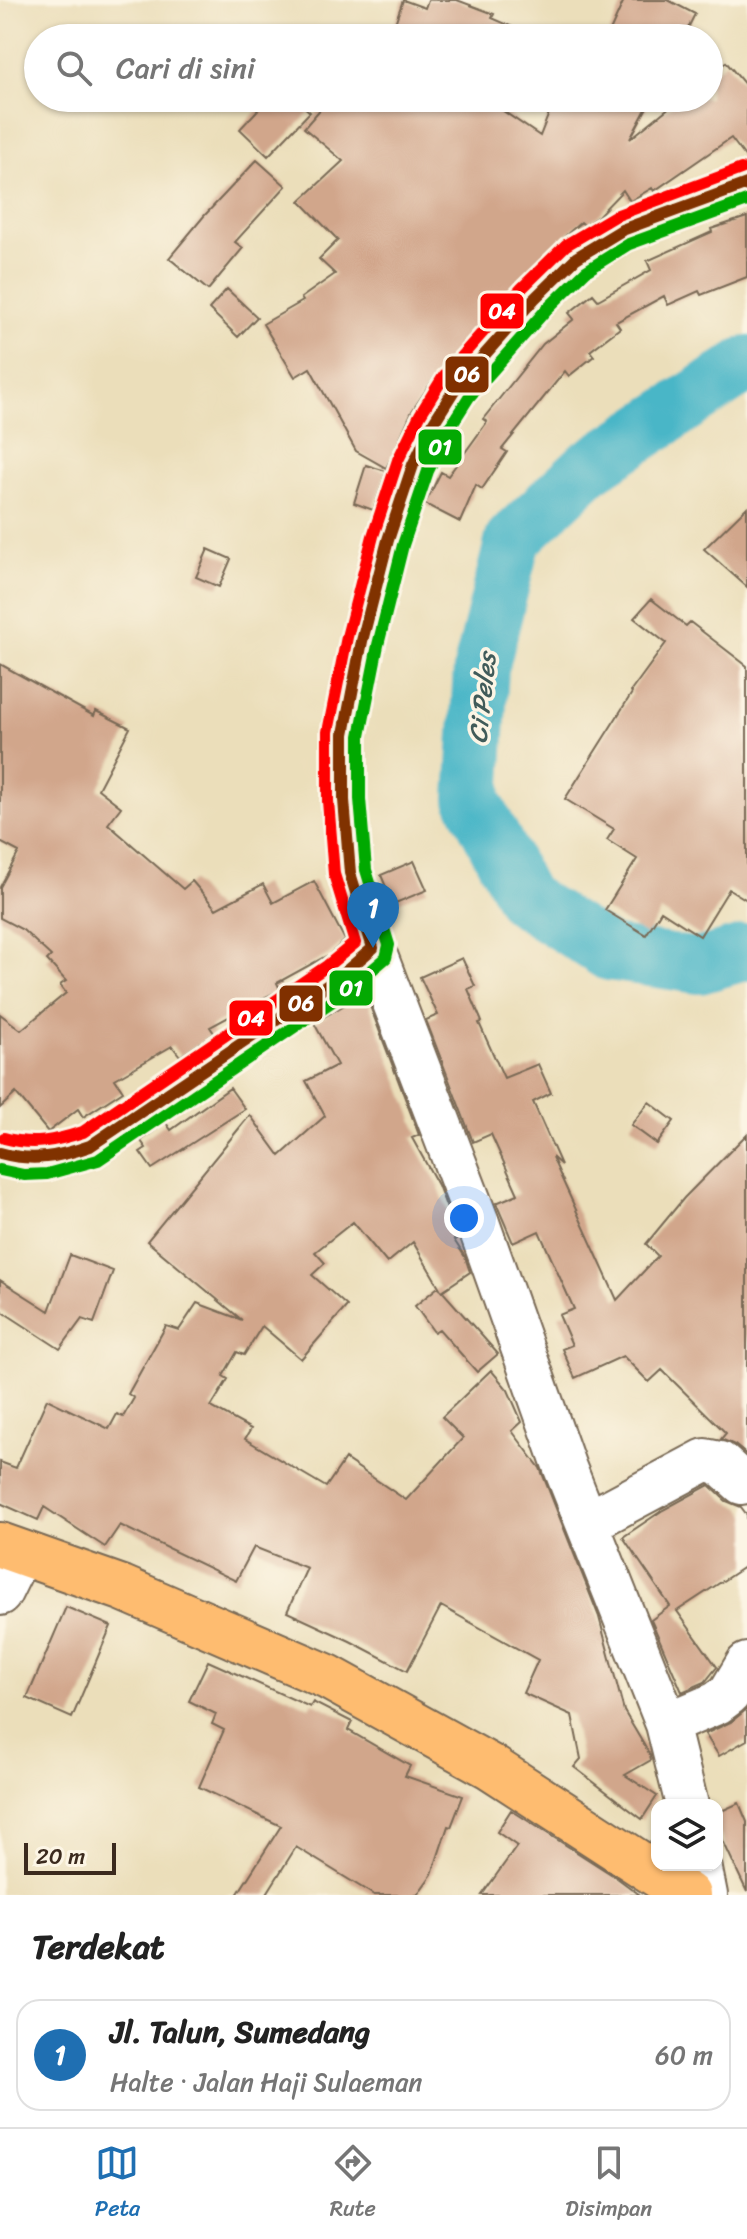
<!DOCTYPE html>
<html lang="id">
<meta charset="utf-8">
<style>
:root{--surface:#fff;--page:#f6f6f6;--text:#222;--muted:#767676;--line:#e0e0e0;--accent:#1f6fb2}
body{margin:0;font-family:Sriracha,sans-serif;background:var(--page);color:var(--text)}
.controls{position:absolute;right:24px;bottom:24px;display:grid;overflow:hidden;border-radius:16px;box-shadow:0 2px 6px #0004}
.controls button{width:72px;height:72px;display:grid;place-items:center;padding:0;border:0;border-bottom:2px solid var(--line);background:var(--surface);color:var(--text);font:40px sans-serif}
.scale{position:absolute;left:24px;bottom:20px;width:92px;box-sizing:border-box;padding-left:8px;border:4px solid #3b2a1e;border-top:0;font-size:22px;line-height:28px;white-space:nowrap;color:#3b2a1e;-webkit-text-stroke:6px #fcf5e5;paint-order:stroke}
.you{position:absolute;left:464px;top:1218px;width:28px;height:28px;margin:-20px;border:6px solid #fff;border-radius:50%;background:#1a73e8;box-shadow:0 0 0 12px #1a73e833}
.badge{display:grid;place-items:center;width:52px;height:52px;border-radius:50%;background:var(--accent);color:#fff;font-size:26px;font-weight:700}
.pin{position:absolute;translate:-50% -66px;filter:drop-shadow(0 2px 4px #0008)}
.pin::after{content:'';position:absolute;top:42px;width:28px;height:24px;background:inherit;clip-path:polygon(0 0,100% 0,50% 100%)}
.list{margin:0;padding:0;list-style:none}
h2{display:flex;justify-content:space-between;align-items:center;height:104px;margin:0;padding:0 32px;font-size:34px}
h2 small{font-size:26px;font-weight:400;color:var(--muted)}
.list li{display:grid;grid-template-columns:52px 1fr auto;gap:24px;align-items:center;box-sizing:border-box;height:112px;margin:0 16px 16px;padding:0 16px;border:2px solid var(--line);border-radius:24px}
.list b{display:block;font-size:30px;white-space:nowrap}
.list p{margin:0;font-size:26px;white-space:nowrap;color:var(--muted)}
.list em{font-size:26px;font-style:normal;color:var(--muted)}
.icon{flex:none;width:44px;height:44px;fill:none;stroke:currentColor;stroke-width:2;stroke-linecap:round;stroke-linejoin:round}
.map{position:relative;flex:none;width:747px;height:1895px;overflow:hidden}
.search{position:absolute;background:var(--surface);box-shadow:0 2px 6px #0004;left:24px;right:24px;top:24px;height:88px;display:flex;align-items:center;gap:20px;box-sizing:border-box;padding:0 28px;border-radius:44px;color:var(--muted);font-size:30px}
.sheet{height:232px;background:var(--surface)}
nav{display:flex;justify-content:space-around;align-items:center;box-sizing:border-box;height:112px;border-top:2px solid var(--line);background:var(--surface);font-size:22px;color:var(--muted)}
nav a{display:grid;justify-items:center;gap:4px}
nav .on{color:var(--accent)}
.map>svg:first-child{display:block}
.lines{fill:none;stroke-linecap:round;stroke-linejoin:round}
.river{stroke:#4ab6c7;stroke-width:56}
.building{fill:#d1a68b}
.minor-casing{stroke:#796955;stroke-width:46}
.major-casing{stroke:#796955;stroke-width:48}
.minor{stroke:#fff;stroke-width:42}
.major{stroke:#febc70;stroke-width:44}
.bus-1-casing{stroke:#fcf5e5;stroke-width:18}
.bus-2-casing{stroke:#fcf5e5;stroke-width:18}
.bus-3-casing{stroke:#fcf5e5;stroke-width:18}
.bus-1{stroke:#803000;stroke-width:12}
.bus-2{stroke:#03a902;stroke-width:12}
.bus-3{stroke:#f00;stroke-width:12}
.labels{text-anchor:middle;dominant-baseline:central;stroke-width:7;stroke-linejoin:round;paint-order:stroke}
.water-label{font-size:26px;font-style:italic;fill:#405b59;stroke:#fcf5e5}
.line-badge{stroke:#fcf5e5;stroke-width:3}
.badge-label{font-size:22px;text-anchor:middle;font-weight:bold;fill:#fff}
</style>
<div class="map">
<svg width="747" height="1895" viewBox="0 0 747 1895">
<rect width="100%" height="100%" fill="#fcf5e5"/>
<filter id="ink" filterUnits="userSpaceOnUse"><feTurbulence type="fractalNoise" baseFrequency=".0125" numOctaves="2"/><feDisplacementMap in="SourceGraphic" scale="16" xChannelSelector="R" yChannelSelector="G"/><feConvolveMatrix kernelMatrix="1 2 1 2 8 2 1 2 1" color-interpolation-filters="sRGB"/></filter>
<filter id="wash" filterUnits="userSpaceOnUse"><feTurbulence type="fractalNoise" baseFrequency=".006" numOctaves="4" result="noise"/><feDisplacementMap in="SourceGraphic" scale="32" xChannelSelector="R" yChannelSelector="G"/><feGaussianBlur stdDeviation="1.8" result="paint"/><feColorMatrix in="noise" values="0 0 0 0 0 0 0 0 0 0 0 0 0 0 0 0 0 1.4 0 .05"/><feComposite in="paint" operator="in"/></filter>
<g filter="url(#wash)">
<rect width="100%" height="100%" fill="#ebdeba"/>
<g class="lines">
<!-- river -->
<path class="river" d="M747,364l-159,104 -75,71 -32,130 -8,130 51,100 85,54 90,13 48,-14"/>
</g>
<g id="blocks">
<!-- building -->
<path class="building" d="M403,0l22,8 3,-8h29l37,14 -2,4 46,20h-148z
M624,0h44l27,14 -12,24h-76z
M726,62l21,25v72l-16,-21 -77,53 -2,-3 -22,13 -7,-11 -25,26 -14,9 -3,-3 -22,19 -42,41 -79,89 -26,40 -26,57 -30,-17 -46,-83 -15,9 -32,-53 40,-23 -2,-3 34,-24 -16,-15 19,-19 -38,-39 43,-40 -39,-33 26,-30h154l56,38 15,-38h97l-22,41 51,-41h28v-22z
M269,98h25l16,14 -42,44 -28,-27z
M257,160l29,26 -51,56 8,6 -35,42 -39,-32 35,-42z
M747,217v60l-46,18 -2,-4 -31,14 -4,-9 -48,26 4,6 -30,23 4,5 -25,20 -4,-5 -63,78 5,3 -25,37 -6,-4 -16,37 -35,-18 16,-32 7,4 39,-54 -4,-3 60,-75 31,-25 -5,-6 24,-19 5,6 53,-30 -4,-9 65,-29 -1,-3z
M227,289l30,28 -19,20 -29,-28z
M366,465l20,6 -13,39 -19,-7z
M747,507v80l-43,-38z
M208,549l23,10 -12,28 -23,-10z
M651,599l35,27 4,-4 57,44v234l-18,-11 -29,47 -39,-25 -15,24 -41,-25 32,-51 -30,-19 7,-11 -49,-30 67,-106 -1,-2 35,-48 -32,-25z
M0,664l94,52 2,-5 34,17 -32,61 23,18 -13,17 75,65 9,-8 24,28 47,-25 10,19 41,-22 31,59 -17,15 -51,28 3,6 -5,3 -65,35 4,6 -34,23 -8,-10 -57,33 8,12 -40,26 -5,-8 -30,23 -32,-39 -16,15v-94l21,16 45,-37 -6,-8 6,-4 -19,-21 4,-4 -28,-26 -23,-12v-31l19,-35 -19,-10z
M414,861l13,29 -34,14 -12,-29z
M462,958l13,28 -7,3 14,33 -3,1 25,55 34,-14 13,29 -18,9 28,63 -9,-8 65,143 41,-44 -12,-12 38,-46 63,-64v321l-12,-10 -14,-6 5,-6 -64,-63 -13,12 -26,-26 -48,22 -13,-29 10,-4 -13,-30 15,-6 -35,-78 -26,12 -17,-40 22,-9 -27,-60 -18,8 -47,-122 12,-5 -18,-38z
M365,993l54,142 -7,3 26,47 20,53 -4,2 11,17 5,15 -28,19 56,63 -21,18 -38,-43 -5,3 -19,-26 23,-19 3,3 -28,-48 -26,21 -34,-41 -38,30 10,11 -13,12 35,31 -46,53 -39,-33 -18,29 -7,-3 -14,24 5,3 -17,28 40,22 -6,10 81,48 19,-28 61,41 57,-62 -21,-21 49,-47 17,20 14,32 -10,9 28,37 59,149 25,94 26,44 1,5 -26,15 32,21 -15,23 -68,-52 7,-8 -9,-44 -49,-22 15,-33 -97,-54 -34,65 -57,-30 -63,-29 20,-44 -53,-21 -18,34 -116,-56 -15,22 -61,-40 -6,13 -38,-17v-41l16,6 31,-69 62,30 8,-15 6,3 11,-19 -6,-4 38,-68 13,4 18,-27 45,17 -95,-79 103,-126 30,41 45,-40 -19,-35 31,-16 -23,-42z
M230,1088l15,21 -93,60 -12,-17 6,-4 -5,-7 25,-18 5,7z
M649,1102l25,19 -17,23 -26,-19z
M70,1255l43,16 -19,52 -12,-4 -22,30 -60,-39v-30l49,31z
M709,1485l17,16 15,6 6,8v50l-70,46 40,56 -12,15 -23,10 -31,-72 19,-14 -47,-69 40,-27z
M66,1607l45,19 -39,92 -45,-20z
M208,1661l102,46 3,-5 39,20 -4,8 62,36 -5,10 58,20 -12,31 -3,-1 -16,48 -15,21h-43l-78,-48 -30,48h-29l44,-69 -82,-39 25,-57 -12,-6 4,-10 -27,-13z
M747,1709v31l-28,16 -14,-22 26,-12z
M739,1803l8,19v70l-30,-64v-15z
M511,1810l106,68 23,17h-158l35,-49 -20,-14z"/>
</g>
</g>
<g filter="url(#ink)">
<use href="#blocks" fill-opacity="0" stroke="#796955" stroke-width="2"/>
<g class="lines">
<defs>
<path id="minor" d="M0,1153c36,12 56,5 90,-7l247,-167 36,-31
M587,1523l118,-63 15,3 22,20 5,-3
M0,1594l20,-41
M667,1724l50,-21 12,-9 18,-30
M687,1805l-20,-81 -102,-256 -87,-245 -105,-275 -23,-75 -6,-73v-66l18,-93 26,-101 25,-75 21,-43 22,-35 78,-88 42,-41 46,-28 125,-46
M700,1865l6,30"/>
<path id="major" d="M0,1545l122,43 206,89 163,90 197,128"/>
</defs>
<!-- minor casing -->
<use href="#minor" class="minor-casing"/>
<!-- major casing -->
<use href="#major" class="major-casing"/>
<!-- minor -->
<use href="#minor" class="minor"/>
<!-- major -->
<use href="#major" class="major"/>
<defs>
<path id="bus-1" d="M0,1153c33,9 59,4 90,-7l247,-167 36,-31 -23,-75 -6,-73v-66l18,-93 26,-101 25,-75 21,-43 22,-35 78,-88 42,-41 46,-28 125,-46"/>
<path id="bus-2" d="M0,1170l24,5 23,-1 51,-14 248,-168 40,-34 3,-13 -23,-75 -6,-71v-63l18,-91 25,-100 25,-74 20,-41 21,-33 77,-87 40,-39 43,-27 118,-43"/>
<path id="bus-3" d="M4,1138c29,8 51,3 79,-6l244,-166 28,-23 -21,-69 -6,-73v-69l19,-95 26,-101 25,-76 22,-45 24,-39 78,-88 44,-43 49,-29 126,-47"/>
</defs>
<!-- bus-1 casing -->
<use href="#bus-1" class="bus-1-casing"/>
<!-- bus-2 casing -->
<use href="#bus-2" class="bus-2-casing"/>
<!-- bus-3 casing -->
<use href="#bus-3" class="bus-3-casing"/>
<!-- bus-1 -->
<use href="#bus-1" class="bus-1"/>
<!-- bus-2 -->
<use href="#bus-2" class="bus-2"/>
<!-- bus-3 -->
<use href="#bus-3" class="bus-3"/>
</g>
</g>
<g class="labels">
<!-- water labels -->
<g class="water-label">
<text transform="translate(482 698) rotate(-84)">Ci Peles</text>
</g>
</g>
<g class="line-badge">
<rect x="479" y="292" width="46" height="38" rx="8" fill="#f00"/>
<rect x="444" y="355" width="46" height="39" rx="8" fill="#803000"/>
<rect x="417" y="428" width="46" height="38" rx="8" fill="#03a902"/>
<rect x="328" y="969" width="46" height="38" rx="8" fill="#03a902"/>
<rect x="278" y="984" width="46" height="39" rx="8" fill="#803000"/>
<rect x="228" y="999" width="46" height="38" rx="8" fill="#f00"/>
</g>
<g class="badge-label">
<text x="502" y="319">04</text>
<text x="467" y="382">06</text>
<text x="440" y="455">01</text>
<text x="351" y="996">01</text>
<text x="301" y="1011">06</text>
<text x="251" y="1026">04</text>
</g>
</svg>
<div class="controls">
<button><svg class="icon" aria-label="layers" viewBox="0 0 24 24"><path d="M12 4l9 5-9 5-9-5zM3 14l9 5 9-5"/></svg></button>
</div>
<div class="scale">20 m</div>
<div class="you"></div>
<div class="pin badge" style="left:373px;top:948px">1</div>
<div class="search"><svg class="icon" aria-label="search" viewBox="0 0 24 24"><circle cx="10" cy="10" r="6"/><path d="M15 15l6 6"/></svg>Cari di sini</div>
</div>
<section class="sheet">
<h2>Terdekat<small></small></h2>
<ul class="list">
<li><span class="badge">1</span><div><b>Jl. Talun, Sumedang</b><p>Halte · Jalan Haji Sulaeman</p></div><em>60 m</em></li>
</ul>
</section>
<nav>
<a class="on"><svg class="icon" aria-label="map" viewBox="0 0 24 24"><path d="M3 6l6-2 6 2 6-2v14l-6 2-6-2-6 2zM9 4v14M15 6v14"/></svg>Peta</a>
<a><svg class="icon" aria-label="directions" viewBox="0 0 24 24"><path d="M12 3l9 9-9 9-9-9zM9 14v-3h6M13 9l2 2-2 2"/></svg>Rute</a>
<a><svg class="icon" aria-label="saved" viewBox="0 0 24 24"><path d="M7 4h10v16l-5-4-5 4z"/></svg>Disimpan</a>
</nav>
